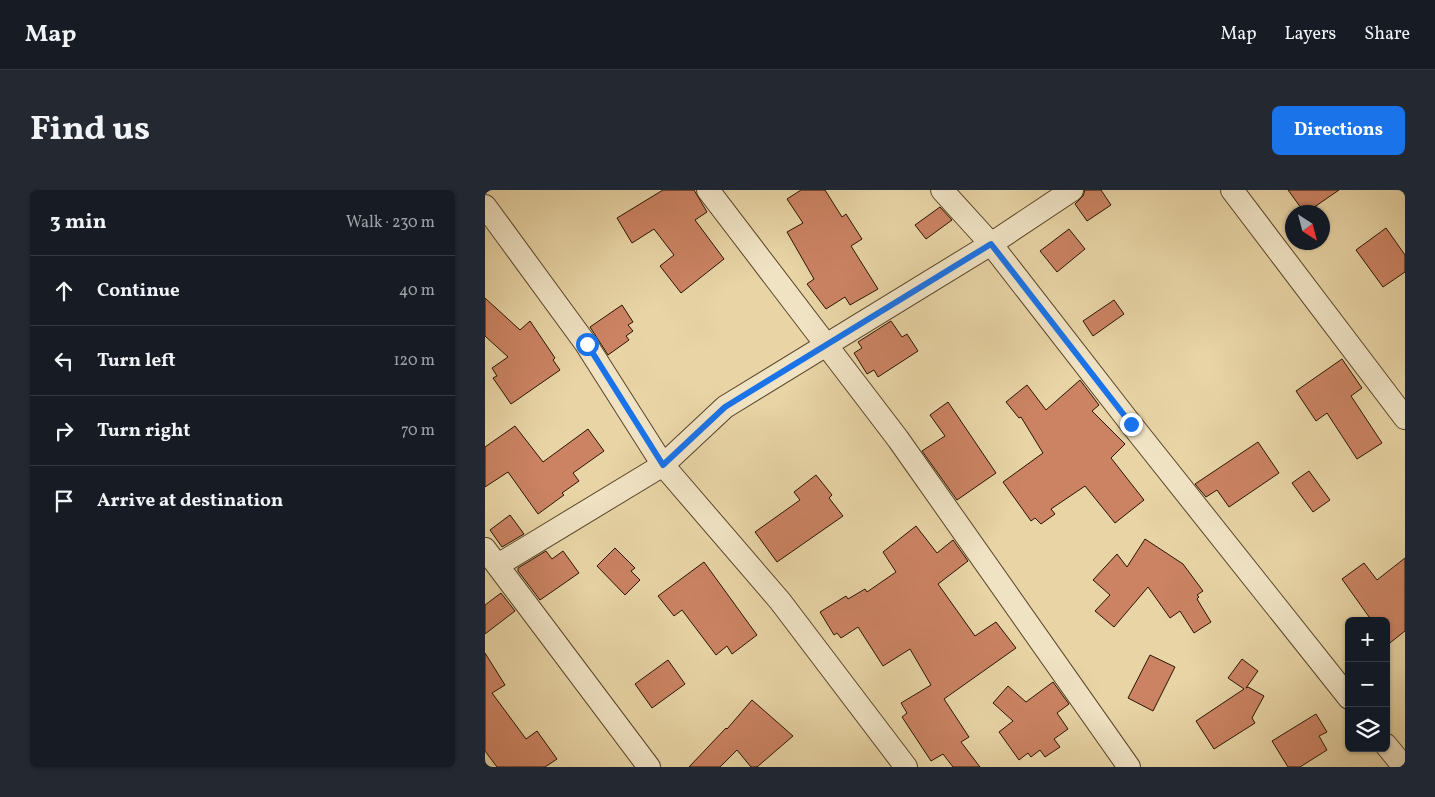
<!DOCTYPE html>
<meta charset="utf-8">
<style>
:root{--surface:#171b24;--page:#242831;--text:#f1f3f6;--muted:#9ea1a6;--line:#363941;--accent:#1a73e8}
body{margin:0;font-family:Vollkorn,serif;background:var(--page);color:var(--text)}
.controls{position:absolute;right:15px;bottom:15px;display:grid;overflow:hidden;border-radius:8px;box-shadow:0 1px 4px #0004}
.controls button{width:45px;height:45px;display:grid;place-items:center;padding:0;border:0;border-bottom:1px solid var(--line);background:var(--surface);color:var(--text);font:25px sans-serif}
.compass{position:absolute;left:800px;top:15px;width:45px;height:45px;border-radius:50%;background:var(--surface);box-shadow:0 1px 4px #0004;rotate:144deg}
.stop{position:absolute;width:15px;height:15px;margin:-11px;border:4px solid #1a73e8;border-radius:50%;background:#fff}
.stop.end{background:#1a73e8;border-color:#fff;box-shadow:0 1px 5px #0008}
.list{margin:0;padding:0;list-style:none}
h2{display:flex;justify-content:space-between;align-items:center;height:65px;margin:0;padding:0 20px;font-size:21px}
h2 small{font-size:16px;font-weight:400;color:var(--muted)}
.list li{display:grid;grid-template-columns:32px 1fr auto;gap:15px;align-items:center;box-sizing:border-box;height:70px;padding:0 20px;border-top:1px solid var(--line)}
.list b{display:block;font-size:19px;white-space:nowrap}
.list em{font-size:16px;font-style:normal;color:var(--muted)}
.icon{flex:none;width:28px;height:28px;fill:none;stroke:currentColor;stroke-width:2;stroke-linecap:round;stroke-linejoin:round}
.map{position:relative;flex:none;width:920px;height:577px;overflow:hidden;border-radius:8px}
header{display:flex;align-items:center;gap:30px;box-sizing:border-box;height:70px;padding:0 25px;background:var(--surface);border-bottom:1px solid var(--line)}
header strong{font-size:24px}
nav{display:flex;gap:28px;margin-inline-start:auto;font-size:18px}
.intro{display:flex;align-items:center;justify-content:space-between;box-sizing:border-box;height:120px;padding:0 30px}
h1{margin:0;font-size:35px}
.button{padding:12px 22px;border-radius:8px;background:var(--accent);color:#fff;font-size:18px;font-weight:700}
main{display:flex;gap:30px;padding:0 30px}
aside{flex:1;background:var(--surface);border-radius:8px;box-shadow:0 1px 4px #0004}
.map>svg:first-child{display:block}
.building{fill:#cb8363;stroke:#291400}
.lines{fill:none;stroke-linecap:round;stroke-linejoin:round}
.minor-casing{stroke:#594429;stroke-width:24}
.minor{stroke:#f0e3c4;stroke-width:22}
.route{stroke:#1a73e8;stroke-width:6}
</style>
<header>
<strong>Map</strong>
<nav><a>Map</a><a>Layers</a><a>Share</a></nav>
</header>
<div class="intro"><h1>Find us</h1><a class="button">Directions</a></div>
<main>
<aside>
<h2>3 min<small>Walk · 230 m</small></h2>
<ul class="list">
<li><svg class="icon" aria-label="ahead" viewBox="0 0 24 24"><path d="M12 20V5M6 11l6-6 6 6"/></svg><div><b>Continue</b></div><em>40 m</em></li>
<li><svg class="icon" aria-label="left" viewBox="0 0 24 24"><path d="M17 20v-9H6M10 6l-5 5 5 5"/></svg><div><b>Turn left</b></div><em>120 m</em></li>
<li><svg class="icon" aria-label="right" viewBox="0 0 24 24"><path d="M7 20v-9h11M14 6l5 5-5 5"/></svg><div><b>Turn right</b></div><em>70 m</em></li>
<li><svg class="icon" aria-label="arrive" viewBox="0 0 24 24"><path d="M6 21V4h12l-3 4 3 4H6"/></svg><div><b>Arrive at destination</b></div></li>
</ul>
</aside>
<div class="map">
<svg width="920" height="577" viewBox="0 0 920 577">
<rect width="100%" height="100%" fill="#e8d4a5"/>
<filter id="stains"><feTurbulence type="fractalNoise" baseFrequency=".004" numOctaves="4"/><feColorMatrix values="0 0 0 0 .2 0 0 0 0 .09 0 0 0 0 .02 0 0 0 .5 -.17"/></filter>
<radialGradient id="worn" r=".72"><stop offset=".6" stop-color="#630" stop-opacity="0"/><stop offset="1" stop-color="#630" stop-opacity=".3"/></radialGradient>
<!-- building -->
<path class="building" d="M178,0h31l13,22 -12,8 29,39 -43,34 -21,-27 14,-11 -20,-26 -22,14 -15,-25z
M316,0h24l17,27 4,-3 16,25 -11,7 27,43 -28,16 -5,-8 -19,12 -19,-25 7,-5 -27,-47 16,-9 -16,-24z
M600,0h16l10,15 -24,16 -12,-17 8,-8z
M803,0h51l-32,22h-3z
M455,17l12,13 -26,19 -11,-14z
M901,38l19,27v17l-22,15 -27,-37z
M584,39l16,20 -28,23 -17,-21z
M0,108l35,32 10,-9 25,37 -2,2 7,10 -49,34 -18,-26 4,-2 -5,-8 16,-11 -23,-21z
M629,110l10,14 -31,22 -10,-15z
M137,115l11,17 -5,3 5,6 -7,5 3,4 -21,15 -18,-28z
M406,131l11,16 5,-3 11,17 -40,26 -4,-7 -7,4 -13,-21 8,-5 -4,-6z
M857,169l20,29 -11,8 31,47 -25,16 -30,-46 -11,8 -20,-30z
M595,190l19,25 -7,6 33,33 -14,14 33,42 -29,23 -30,-37 -34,23 4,5 -14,10 -6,-6 -4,3 -28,-39 40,-29 -22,-36 -2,1 -13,-16 21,-17 19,25z
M463,212l48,71 -39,27 -35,-49 23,-15 -15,-21z
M30,236l28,36 45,-33 16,22 -31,22 6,8 -17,12 2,2 -26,19 -30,-42 -23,15v-40z
M773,252l21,31 -50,34 -12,-17 -11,7 -11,-13z
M824,281l21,29 -17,12 -21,-29z
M331,285l16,20 -3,3 14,18 -66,46 -22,-30 45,-32 -6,-8z
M25,325l14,19 -22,13 -12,-17z
M431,336l21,27 16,-13 15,21 -30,23 37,52 21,-14 20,26 -72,51 25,38 -8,5 19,25h-27l-10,-13 -12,7 -29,-44 5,-4 -6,-10 30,-18 -21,-36 -27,17 -25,-39 -17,11 -4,-5 -3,2 -14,-23 26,-16 2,3 17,-10 2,3 29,-20 -13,-20z
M660,349l38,25 20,27 -6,4 2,2 -2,2 14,23 -17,11 -14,-22 -10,7 -22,-31 -34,40 -19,-16 15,-16 -17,-15 24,-26 10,13z
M130,358l20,20 -4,3 9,9 -15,15 -28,-29z
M61,361l6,8 11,-8 16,22 -39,27 -22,-29v-3z
M920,368v73l-19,15v-25h-14l-30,-42 22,-16 13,17z
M219,372l53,73 -25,19 -5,-8 -11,9 -34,-45 -8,6 -16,-20z
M16,403l14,18 -30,23v-29z
M0,463l20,32 -13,8 34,46 11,-8 20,28 -12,8h-48l-12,-16z
M665,465l25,12 -22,44 -25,-13z
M757,469l16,12 -12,17 2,-1 16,9 -12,22 3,5 -41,26 -18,-28 48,-32 -16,-11z
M183,470l17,24 -33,24 -17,-24z
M568,492l16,22 -12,9 11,16 -14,10 6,8 -15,10 -5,-7 -9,7 -3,-4 -9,7 -20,-28 14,-11 -20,-18 15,-17 18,16z
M267,510l41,36 -36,31h-6l-14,-17 -17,17h-31l37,-39 1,1z
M831,524l11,18 -8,4 8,14 -27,17h-12l-16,-26z"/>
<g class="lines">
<defs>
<path id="minor" d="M223,0l190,249 231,328
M457,0l49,54 140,180 218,274
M747,0l173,228
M0,16l101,138 77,121 117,136 126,166
M0,359l164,218
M13,375l165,-100 62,-58 266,-163 81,-54
M901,555l18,22"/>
</defs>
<!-- minor casing -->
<use href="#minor" class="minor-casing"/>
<!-- minor -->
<use href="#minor" class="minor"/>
</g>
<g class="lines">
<!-- route -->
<path class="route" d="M102,154l76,121 62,-58 266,-163 140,180"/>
</g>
<rect width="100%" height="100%" filter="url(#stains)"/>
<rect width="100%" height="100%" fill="url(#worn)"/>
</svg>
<div class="controls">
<button>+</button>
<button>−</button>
<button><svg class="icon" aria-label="layers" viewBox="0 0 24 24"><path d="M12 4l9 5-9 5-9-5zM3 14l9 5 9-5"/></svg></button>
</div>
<svg class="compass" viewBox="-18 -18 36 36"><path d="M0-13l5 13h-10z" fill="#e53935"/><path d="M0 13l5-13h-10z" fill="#9ea1a6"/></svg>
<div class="stop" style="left:102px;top:154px"></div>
<div class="stop end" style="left:646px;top:234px"></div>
</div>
</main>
